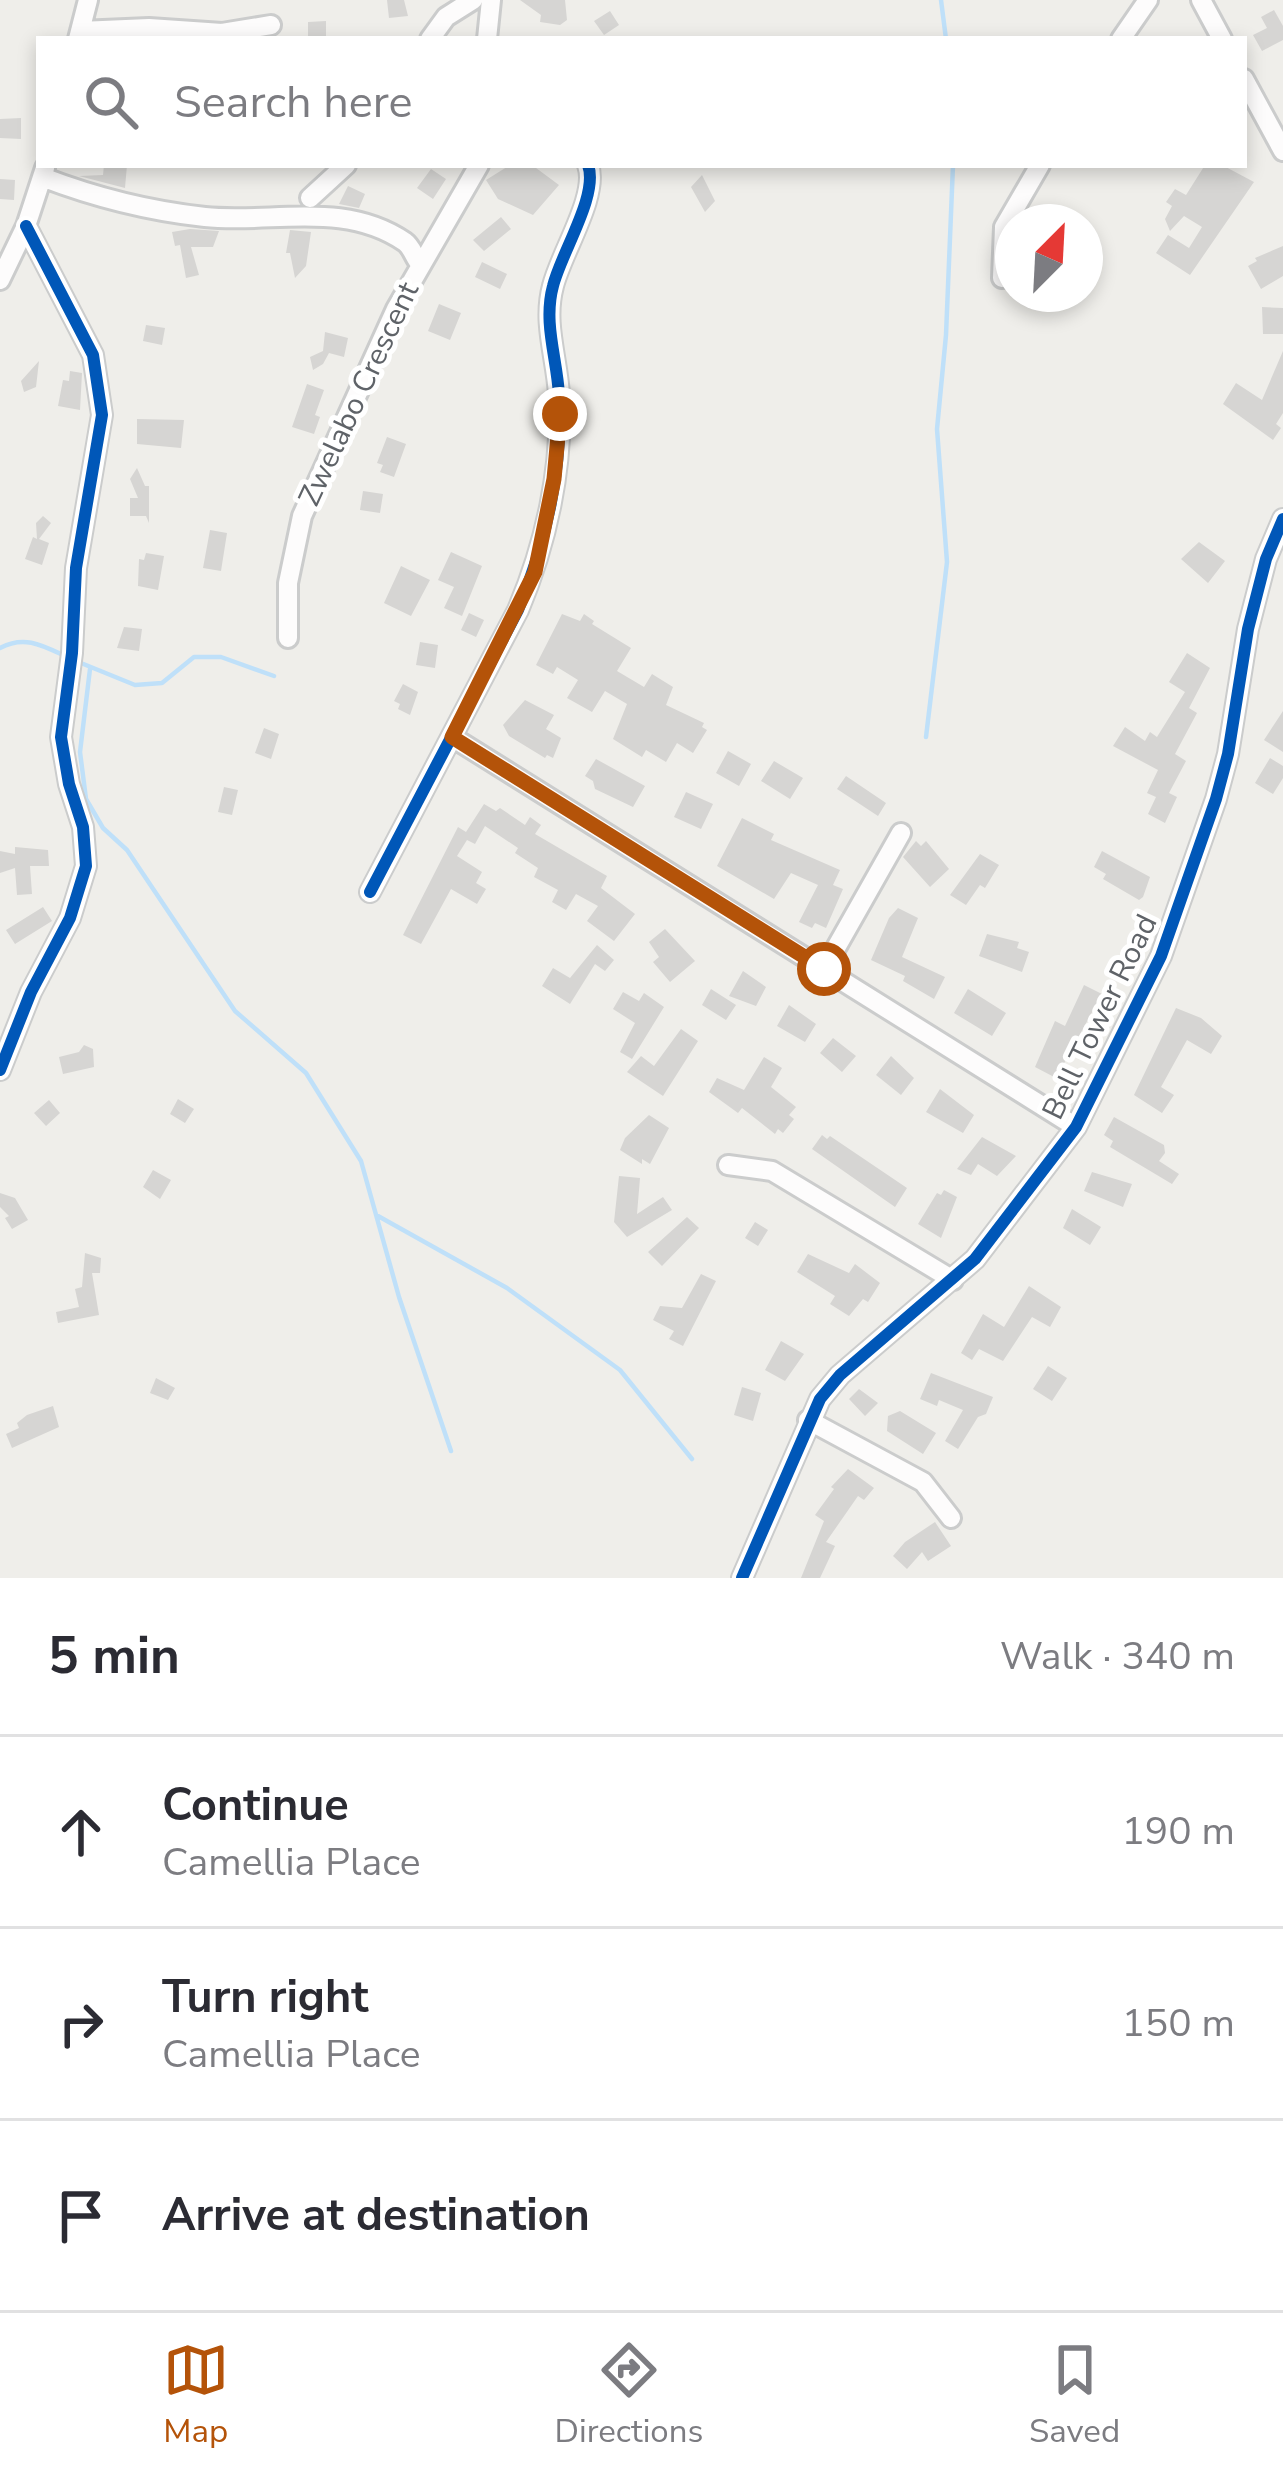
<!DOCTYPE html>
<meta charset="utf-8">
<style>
:root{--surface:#fff;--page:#f7f7f7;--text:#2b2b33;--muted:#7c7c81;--line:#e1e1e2;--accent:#b45309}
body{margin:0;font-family:"Nunito Sans",sans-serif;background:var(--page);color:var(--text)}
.compass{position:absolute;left:995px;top:204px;width:108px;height:108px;border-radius:50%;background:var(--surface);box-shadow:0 6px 18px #0003;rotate:24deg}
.stop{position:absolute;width:36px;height:36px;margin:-27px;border:9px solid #b45309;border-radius:50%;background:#fff}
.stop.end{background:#b45309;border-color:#fff;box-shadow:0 3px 12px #0008}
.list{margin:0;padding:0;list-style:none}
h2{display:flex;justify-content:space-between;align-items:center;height:156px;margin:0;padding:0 48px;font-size:51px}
h2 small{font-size:39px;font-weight:400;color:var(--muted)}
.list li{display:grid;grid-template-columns:78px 1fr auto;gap:36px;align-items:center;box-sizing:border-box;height:192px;padding:0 48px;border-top:3px solid var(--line)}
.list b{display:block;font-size:45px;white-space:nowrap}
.list p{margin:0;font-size:39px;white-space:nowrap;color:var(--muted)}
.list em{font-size:39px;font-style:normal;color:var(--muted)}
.icon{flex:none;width:66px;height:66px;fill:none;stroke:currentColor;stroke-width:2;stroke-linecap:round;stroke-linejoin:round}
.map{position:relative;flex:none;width:1283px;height:1578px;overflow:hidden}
.search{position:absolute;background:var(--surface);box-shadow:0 6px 18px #0003;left:36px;right:36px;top:36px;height:132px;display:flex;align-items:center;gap:30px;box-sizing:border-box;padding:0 42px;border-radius:0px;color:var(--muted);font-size:45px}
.sheet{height:732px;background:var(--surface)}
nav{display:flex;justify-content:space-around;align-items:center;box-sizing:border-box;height:168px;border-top:3px solid var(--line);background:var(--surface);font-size:33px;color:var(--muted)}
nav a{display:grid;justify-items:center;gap:6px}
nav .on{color:var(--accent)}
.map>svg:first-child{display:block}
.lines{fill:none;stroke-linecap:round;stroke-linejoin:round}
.stream{stroke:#bfe0f9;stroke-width:4.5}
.building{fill:#d6d5d3}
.minor-casing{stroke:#cbcccc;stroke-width:24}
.minor{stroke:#fdfcfc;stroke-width:18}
.cycleway-casing{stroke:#fff;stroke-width:20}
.cycleway{stroke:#0057b8;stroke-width:12}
.route{stroke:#b45309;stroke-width:15}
.labels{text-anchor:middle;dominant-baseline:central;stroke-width:10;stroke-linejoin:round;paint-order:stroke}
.street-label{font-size:30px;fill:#5f6368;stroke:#fff}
</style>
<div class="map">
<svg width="1283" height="1578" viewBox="0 0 1283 1578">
<rect width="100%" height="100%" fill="#efeeea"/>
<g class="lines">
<!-- stream -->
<path class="stream" d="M941,0l5,39
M0,648c24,-13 42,-3 65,8
M76,661l59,24 27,-2 32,-26h27l53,19
M90,669l-10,83 6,47 17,29 24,22 108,161 71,62 55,88 38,136 52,154
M926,737l21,-175 -10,-133 9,-94 7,-170
M378,1216l129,72 113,82 72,89"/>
</g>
<!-- building -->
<path class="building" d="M387,0h17l4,16 -19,2z
M520,0h45l2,20 -7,5 -20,-3 1,-7z
M1274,10l9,16v14l-21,11 -9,-16 14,-7 -6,-11z
M610,11l9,14 -15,10 -10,-14z
M326,21v18h-18v-17z
M21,118v21l-21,-1v-19z
M104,165h23l-2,23 -46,-12 24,-1z
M510,165h22l27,20 -26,30 -35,-16 -12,-19z
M1205,165h17l32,17 -64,93 -34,-22 12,-18 21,13 13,-21 -18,-11 -14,15 -5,-12 7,-13 -6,-4 9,-13 11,6z
M431,169l15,10 -13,20 -16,-11z
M702,175l13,26 -10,11 -14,-25z
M0,179l15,1 -1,20 -14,-1z
M348,186l17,8 -6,14 -20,-4z
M501,217l10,12 -27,22 -11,-11z
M190,229l29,2 -6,16h-22l8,28 -13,3 -6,-33 -5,1 -3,-14z
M290,230l21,2 -5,34 -11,12 -5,-25h-4z
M1283,246v30l-22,13 -13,-23 9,-5 -2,-3z
M482,262l25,12 -7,15 -25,-12z
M439,304l22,9 -11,27 -22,-9z
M1262,307l21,1v26h-20z
M146,325l19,3 -3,17 -19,-4z
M325,332l23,6 -4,19 -15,-4 -6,11 -10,6 -3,-13 13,-6z
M1283,351v62l-7,11 5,4 -8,12 -50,-36 13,-21 26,17z
M39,361l-3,26 -12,5 -3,-11z
M70,371l12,2 -2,37 -22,-4 5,-26 6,1z
M307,384l17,6 -9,25 5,2 -6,17 -22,-7z
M137,419l47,1 -3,28 -44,-4z
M387,437l19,7 -12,33 -14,-5 3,-7 -6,-2z
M137,468l8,18h4v37l-3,-7h-16v-18h8l-8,-19z
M363,491l20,3 -3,19 -20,-3z
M43,516l8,7 -12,16 10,4 -7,22 -17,-6 8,-22 4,2 -1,-16z
M210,530l17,3 -6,38 -18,-3z
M1199,542l26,19 -17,22 -27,-24z
M451,552l31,14 -20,50 -18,-8 10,-21 -16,-7z
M146,553l18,3 -6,34 -20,-4 1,-27 5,1z
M401,566l29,14 -19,36 -27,-13z
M469,613l15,7 -8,17 -15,-7z
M562,614l18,7 4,-7 10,7 -2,3 39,24 -14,23 27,16 8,-13 21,13 -7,18 38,18 -2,4 5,3 -14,23 -16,-10 -11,19 -20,-12 -4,7 -29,-18 14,-35 -22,-13 -13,21 -25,-14 11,-18 -21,-13 -4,7 -17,-9z
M124,627l18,2 -3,22 -22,-3z
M420,642l18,3 -3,23 -19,-3z
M1187,653l23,15 -21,40 8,5 -22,41 11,7 -17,32 8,4 -12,26 -17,-9 8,-17 -9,-4 11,-23 -45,-24 12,-19 20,14 5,-9 7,5 28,-45 -16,-10z
M403,684l15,8 -8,23 -12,-6 2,-5 -6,-3z
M525,700l29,15 -8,14 15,9 -8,20 -6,-3 -2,3 -36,-22 -6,-11z
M1283,711v41l-19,-12z
M264,728l15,6 -8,25 -16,-6z
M728,751l23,13 -12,22 -23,-13z
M1270,758l13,8v12l-10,16 -18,-11z
M596,759l49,27 -12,21 -38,-18 -2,-8 -8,-5z
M774,761l29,17 -13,21 -29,-18z
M846,776l40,27 -8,13 -41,-27z
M224,787l14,3 -6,25 -14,-3z
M686,792l27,12 -12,25 -27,-12z
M484,804l12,7 4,-3 25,17 5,-8 11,8 -6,9 72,42 -6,12 34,26 -21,27 -27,-20 11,-15 -22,-12 -10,16 -14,-8 6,-12 -24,-13 4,-9 -23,-15 3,-5 -33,-22 -10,18 -8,-4 -10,16 25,16 -6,11 10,6 -9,15 -26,-15 -30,55 -18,-9 55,-108 8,5z
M742,818l32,16 -3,6 69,30 -7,15 10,4 -17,39 -11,-5 -3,5 -13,-6 19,-37 -27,-12 -17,26 -57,-33z
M916,841l5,5 5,-5 23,28 -19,18 -27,-30z
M15,847l33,3 1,16h-19l2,28 -15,1 -2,-27 -15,5v-22l15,3z
M1102,851l48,26 -7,20 -4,3 -36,-21 3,-5 -12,-7z
M980,854l19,11 -14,23 -5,-3 -14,20 -16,-10z
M43,907l9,14 -37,23 -9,-14z
M898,908l20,10 -16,39 43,20 -11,22 -31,-18 2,-5 -34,-16 18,-42z
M665,929l30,32 -25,21 -17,-20 6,-5 -10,-15z
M987,934l32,8 -2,6 12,4 -7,20 -43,-16z
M597,945l17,15 -9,11 -10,-7 -25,40 -28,-18 11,-18 17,10z
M743,971l23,16 -10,19 -27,-10z
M1084,985l18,9 -46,84 -21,-11 20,-46 10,5z
M711,989l25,16 -10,15 -24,-15z
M968,989l38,24 -14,23 -38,-23z
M623,992l16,9 5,-8 20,14 -32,52 -12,-7 15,-29 -22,-14z
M789,1005l27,19 -11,18 -28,-16z
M1176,1008l25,10 21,18 -11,18 -24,-14 -26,47 13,8 -12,18 -28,-18z
M681,1029l17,12 -35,55 -36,-24 14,-16 13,10z
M833,1038l23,18 -14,16 -22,-19z
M84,1045l9,4 1,18 -31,7 -4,-17 20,-5z
M891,1056l23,22 -13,17 -25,-20z
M764,1057l18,11 -11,19 25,20 -7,8 5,4 -11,14 -5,-4 -3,5 -33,-26 -4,5 -29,-21 8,-14 27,12z
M940,1089l34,26 -11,18 -37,-21z
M178,1099l16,10 -9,14 -15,-9z
M49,1100l11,13 -14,13 -12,-13z
M649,1115l20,13 -19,36 -8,-5v5l-22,-14 5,-12z
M1114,1117l50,28 1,8 -6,8 20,13 -7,10 -62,-37 3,-6 -9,-6z
M822,1135l5,4 3,-3 77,52 -12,19 -83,-58z
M982,1137l34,19 -19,20 -19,-12 -7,11 -14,-6z
M153,1170l18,10 -11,19 -17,-12z
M1092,1172l40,12 -9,23 -39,-16z
M619,1176l21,2 -3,36 26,-17 9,13 -45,27 -13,-15z
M944,1190l13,7 -16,41 -23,-14 19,-31 4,2z
M0,1193l15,5 13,22 -16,9 -7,-11 4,-2 -9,-9z
M1072,1209l29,18 -11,18 -27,-17z
M687,1217l12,11 -37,38 -14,-14z
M755,1222l13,8 -10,16 -13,-8z
M85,1253l16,5 -1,15h-8l7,42 -41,8 -2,-11 23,-5 -4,-18 7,-2z
M808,1254l41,19 6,-9 25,19 -12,19 -5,-3 -14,17 -19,-12 5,-8 -38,-24z
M701,1274l15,7 -33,65 -14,-7 5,-8 -21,-11 7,-14 22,2z
M1029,1286l32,21 -11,20 -18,-10 -29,44 -24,-12 -7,11 -11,-7 22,-39 21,13z
M781,1341l23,13 -19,27 -20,-11z
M1048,1366l19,12 -15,23 -19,-12z
M931,1373l62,24 -7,17 -8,3 -20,32 -13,-8 18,-31 -24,-10 -2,6 -17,-7z
M156,1378l19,10 -7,12 -18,-7z
M742,1387l19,6 -8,28 -19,-6z
M859,1389l19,14 -13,13 -16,-17z
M53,1406l6,21 -47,21 -6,-14 13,-6 -2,-5 10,-8z
M900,1411l36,22 -13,21 -36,-23 1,-15z
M848,1469l26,19 -10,12 -6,-4 -32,46 9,4 -15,32h-19l23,-57 -9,-6 19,-26 -3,-2z
M935,1522l16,24 -23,15 -6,-9 -15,17 -14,-13 12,-14z"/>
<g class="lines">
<defs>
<path id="minor" d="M1201,0l21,39
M80,31l69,-3 73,5 49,-8
M78,39l10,-39
M430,39l16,-22 27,-17
M487,39l4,-39
M1121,39l27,-39
M1244,79l39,72
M42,177c52,20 107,34 163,40 67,7 139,-17 200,25 7,5 9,15 15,22
M310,198l36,-33
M1002,278l2,-51 36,-62
M0,280l26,-54 19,-58
M288,638v-55l14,-67 94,-207 83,-144
M452,737l624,390
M370,892l148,-282c28,-66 45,-143 41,-215 -2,-37 -16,-72 -6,-109 8,-33 46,-91 35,-121
M824,969l77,-136
M0,1070l31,-78 39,-74 16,-52 -3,-39 -14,-43 -8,-47 11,-84 4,-85 26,-153 -9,-60 -67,-129
M728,1165l44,6 181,109
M808,1420l115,62 28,36
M742,1578l78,-179 20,-24 135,-116 101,-132 85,-171 55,-157 12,-45 20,-125 18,-70 17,-40"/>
</defs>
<!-- minor casing -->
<use href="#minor" class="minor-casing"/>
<!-- minor -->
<use href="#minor" class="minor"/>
<defs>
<path id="cycleway" d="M370,892l148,-282c28,-66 45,-143 41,-215 -2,-37 -16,-72 -6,-109 8,-33 46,-91 35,-121
M0,1070l31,-78 39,-74 16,-52 -3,-39 -14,-43 -8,-47 11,-84 4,-85 26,-153 -9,-60 -67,-129
M742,1578l78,-179 20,-24 135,-116 101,-132 85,-171 55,-157 12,-45 20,-125 18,-70 17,-40"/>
</defs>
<!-- cycleway casing -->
<use href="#cycleway" class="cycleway-casing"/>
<!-- cycleway -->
<use href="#cycleway" class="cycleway"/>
</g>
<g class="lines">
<!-- route -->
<path class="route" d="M560,414l-6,65 -19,93 -83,165 372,232"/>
</g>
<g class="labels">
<!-- street labels -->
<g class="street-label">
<text transform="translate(359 394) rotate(-65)">Zwelabo Crescent</text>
<text transform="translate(1100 1017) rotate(-64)">Bell Tower Road</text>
</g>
</g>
</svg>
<svg class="compass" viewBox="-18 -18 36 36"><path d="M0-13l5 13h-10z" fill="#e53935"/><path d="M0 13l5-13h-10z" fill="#7c7c81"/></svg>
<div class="stop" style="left:824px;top:969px"></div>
<div class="stop end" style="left:560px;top:414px"></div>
<div class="search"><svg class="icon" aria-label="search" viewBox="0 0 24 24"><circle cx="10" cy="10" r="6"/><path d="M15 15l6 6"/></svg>Search here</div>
</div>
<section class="sheet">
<h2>5 min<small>Walk · 340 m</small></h2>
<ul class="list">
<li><svg class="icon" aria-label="ahead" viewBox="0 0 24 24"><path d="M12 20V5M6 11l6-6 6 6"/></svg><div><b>Continue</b><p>Camellia Place</p></div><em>190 m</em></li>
<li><svg class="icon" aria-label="right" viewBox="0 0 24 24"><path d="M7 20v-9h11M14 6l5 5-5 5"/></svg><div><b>Turn right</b><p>Camellia Place</p></div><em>150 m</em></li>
<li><svg class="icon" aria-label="arrive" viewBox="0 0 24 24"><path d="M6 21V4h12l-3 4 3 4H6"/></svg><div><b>Arrive at destination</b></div></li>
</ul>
</section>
<nav>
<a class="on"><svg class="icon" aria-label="map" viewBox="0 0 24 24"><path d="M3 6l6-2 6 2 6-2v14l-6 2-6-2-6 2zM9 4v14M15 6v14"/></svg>Map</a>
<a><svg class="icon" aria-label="directions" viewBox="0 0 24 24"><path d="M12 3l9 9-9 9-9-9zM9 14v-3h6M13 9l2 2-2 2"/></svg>Directions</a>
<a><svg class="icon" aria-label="saved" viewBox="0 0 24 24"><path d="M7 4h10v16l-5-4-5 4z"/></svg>Saved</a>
</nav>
